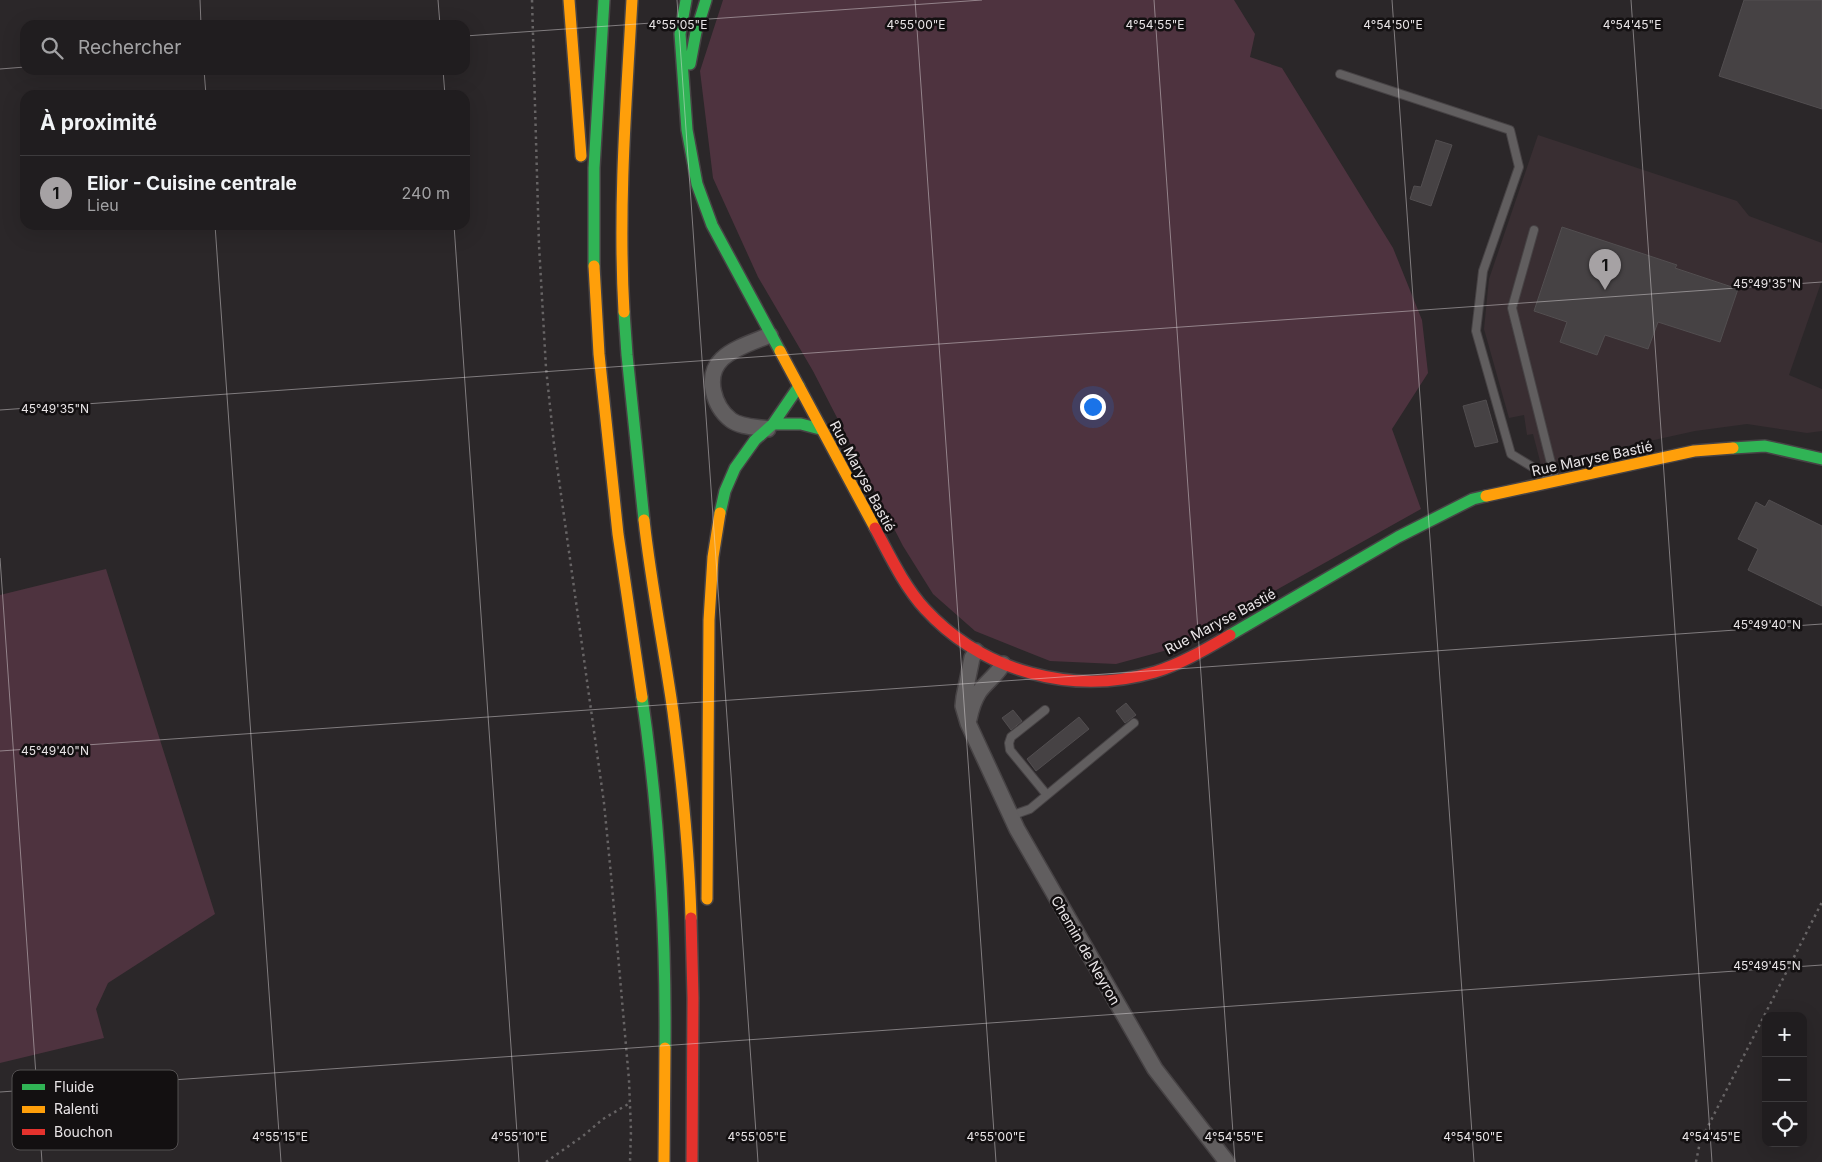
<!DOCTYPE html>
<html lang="fr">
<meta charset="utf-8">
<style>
:root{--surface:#201d1f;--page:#2d2a2c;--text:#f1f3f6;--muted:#a2a2a4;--line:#3d3b3d;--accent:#a6a2a4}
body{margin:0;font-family:Inter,sans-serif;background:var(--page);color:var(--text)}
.controls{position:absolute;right:15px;bottom:15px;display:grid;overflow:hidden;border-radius:10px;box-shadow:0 5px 20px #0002}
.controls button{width:45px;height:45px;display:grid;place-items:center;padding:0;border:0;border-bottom:1px solid var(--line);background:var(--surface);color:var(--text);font:25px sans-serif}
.you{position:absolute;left:1092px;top:406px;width:18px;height:18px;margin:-12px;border:4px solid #fff;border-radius:50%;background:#1a73e8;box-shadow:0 0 0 8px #1a73e833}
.badge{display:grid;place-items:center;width:32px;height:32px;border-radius:50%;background:var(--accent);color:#111;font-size:16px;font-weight:700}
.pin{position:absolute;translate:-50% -41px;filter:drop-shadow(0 1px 2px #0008)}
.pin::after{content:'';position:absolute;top:26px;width:18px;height:15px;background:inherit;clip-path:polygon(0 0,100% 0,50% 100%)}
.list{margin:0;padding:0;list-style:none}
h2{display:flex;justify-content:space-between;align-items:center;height:65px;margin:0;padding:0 20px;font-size:21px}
h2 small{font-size:16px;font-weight:400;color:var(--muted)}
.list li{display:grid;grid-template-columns:32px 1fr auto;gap:15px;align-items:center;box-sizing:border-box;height:75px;padding:0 20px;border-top:1px solid var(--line)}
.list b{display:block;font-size:19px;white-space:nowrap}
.list p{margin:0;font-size:16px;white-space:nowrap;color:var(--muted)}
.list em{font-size:16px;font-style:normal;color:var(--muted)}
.icon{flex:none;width:28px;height:28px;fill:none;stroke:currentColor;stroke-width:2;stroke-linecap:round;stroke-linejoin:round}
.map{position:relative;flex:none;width:1822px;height:1162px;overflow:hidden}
.search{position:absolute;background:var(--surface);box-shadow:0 5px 20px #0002;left:20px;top:20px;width:450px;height:55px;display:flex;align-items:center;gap:12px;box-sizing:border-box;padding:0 18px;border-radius:15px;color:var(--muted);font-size:19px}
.panel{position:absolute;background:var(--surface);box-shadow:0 5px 20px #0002;left:20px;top:90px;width:450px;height:140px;border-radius:15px}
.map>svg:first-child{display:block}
.built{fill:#392e32}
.green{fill:#4e333f}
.building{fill:#464244;stroke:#524e50}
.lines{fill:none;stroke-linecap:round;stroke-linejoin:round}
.lane-casing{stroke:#474345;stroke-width:10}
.street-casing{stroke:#474345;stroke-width:18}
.fast-casing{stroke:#474345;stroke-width:14}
.slow-casing{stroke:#474345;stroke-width:14}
.jam-casing{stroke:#474345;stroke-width:14}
.path{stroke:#676465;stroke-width:2.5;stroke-dasharray:2.5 4;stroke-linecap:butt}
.lane{stroke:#615e5f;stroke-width:8}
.street{stroke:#615e5f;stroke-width:15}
.fast{stroke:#30b455;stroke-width:11}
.slow{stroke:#ff9f0a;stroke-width:11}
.jam{stroke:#e5322d;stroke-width:11}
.ticks{fill:none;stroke:#e9e5e7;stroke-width:1;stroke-opacity:0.45}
.labels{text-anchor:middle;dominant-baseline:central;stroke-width:5;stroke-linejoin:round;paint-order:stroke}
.street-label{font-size:14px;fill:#e9e5e7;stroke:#131011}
.key{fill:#131011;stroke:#535051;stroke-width:1}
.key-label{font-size:14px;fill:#e9e5e7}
.ticks-label{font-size:12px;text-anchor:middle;fill:#e9e5e7;stroke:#131011;stroke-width:5;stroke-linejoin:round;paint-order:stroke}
</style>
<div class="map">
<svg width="1822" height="1162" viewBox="0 0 1822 1162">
<rect width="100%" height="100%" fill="#2b2729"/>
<!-- built -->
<path class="built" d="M1538,135l199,66 12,15 73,27v37l-33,95 33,14v42l-15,2 -60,-9 -52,7 -154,34 -8,-31 -6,1 -3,-20 -15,3 -25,-89 5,-50z"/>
<!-- green -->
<path class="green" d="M723,0h511l21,34 -5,23 32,11 111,180 29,72 6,53 -36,56 29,80 -250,140 -55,15 -66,-3 -75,-30 -42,-37 -30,-48 -90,-175 -55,-94 -45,-99 -13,-107z
M106,569l109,345 -107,69 -12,26 8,29 -104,25v-468z"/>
<!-- building -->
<path class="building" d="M1744,0h78v109l-103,-33z
M1436,140l16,5 -21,61 -21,-7 4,-13 7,1z
M1562,227l115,38 -2,3 63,21 -18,53 -62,-20 -10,27 -43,-14 -8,20 -37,-13 7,-20 -33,-11z
M1486,400l12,42 -23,5 -12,-41z
M1769,500l53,26v80l-74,-36 10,-21 -20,-10 18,-37 9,5z
M1126,703l10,12 -11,8 -9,-12z
M1013,710l9,11 -11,9 -9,-12z
M1079,717l10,12 -53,42 -9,-12z"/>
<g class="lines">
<defs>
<path id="lane" d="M1340,74l170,56 9,37 -36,104 -7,60 35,123 41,25
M1534,230l-22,78 43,171
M1045,710l-34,27 -2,6 1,7 37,45
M1010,816l20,-7 104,-86"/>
<path id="street" d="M768,429c-11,-2 -28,-2 -37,-9 -17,-13 -27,-44 -9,-61 11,-11 34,-18 48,-24
M976,651l-4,7 -8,39 -1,9 5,17 49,106 138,240 72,93
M969,719c2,-10 5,-19 10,-27 7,-10 18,-17 24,-28"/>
<path id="fast" d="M686,0l-6,34 7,96 10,54 15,41 68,126
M690,64l6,-32 10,-32
M594,266v-98l10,-168
M624,312l3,43 17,165
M773,424h28l19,5
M1733,448l32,-2 57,13
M720,513l5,-22 10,-23 20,-28 18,-16 26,-38
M1230,635l168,-98 75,-38 13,-3
M642,697c17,116 24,234 23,351"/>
<path id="slow" d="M569,0l12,156
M594,266l5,88 19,180 24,163
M624,312c-6,-104 2,-208 8,-312
M780,351l95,177
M1486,496l208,-45 39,-3
M644,520c7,64 20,128 29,192 9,69 16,137 18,206
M707,899l2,-279 4,-63 7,-44
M664,1162l1,-114"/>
<path id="jam" d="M875,528c15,28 29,58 50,81 58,63 148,87 230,63 26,-8 51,-23 75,-37
M691,918l2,80 -1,164"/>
</defs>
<!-- lane casing -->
<use href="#lane" class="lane-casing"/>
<!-- street casing -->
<use href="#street" class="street-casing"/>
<!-- fast casing -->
<use href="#fast" class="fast-casing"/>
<!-- slow casing -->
<use href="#slow" class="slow-casing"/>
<!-- jam casing -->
<use href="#jam" class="jam-casing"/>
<!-- path -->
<path class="path" d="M532,0l7,245 7,123 8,76 50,359 7,72 18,205 2,51 -1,31
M546,1162l37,-26 20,-17 27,-16
M1696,1162l4,-20 122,-240"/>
<!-- lane -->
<use href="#lane" class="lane"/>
<!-- street -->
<use href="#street" class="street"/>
<!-- fast -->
<use href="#fast" class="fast"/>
<!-- slow -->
<use href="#slow" class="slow"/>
<!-- jam -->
<use href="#jam" class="jam"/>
</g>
<!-- ticks -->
<path class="ticks" d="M200,0l1,25M438,0l2,25M677,0l81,1162M915,0l81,1162M1154,0l81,1162M1392,0l82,1162M1631,0l81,1162M465,36l517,-36M0,69l25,-2M204,70l2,25M443,70l2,25M215,225l66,937M454,225l65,937M0,410l1822,-128M0,558l42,604M0,751l1822,-127M0,1092l1822,-127"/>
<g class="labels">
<!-- street labels -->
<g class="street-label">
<text transform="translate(1592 458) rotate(-12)">Rue Maryse Bastié</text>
<text transform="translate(863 476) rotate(62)">Rue Maryse Bastié</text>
<text transform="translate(1220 621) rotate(-28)">Rue Maryse Bastié</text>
<text transform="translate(1086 950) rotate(60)">Chemin de Neyron</text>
</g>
</g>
<!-- legend -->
<rect x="12" y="1070" width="166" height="80" rx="8" class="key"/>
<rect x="22" y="1084" width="23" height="6" fill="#30b455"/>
<rect x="22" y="1106" width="23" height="7" fill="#ff9f0a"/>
<rect x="22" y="1129" width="23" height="6" fill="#e5322d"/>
<g class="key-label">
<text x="54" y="1092">Fluide</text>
<text x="54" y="1114">Ralenti</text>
<text x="54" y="1137">Bouchon</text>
</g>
<g class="ticks-label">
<text x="678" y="29">4°55'05"E</text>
<text x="916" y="29">4°55'00"E</text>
<text x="1155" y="29">4°54'55"E</text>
<text x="1393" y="29">4°54'50"E</text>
<text x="1632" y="29">4°54'45"E</text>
<text x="1767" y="288">45°49'35"N</text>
<text x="55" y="413">45°49'35"N</text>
<text x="1767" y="629">45°49'40"N</text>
<text x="55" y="755">45°49'40"N</text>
<text x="1767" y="970">45°49'45"N</text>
<text x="280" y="1141">4°55'15"E</text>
<text x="519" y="1141">4°55'10"E</text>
<text x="757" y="1141">4°55'05"E</text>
<text x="996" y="1141">4°55'00"E</text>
<text x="1234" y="1141">4°54'55"E</text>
<text x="1473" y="1141">4°54'50"E</text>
<text x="1711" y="1141">4°54'45"E</text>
</g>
</svg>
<div class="controls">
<button>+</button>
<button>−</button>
<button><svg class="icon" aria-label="locate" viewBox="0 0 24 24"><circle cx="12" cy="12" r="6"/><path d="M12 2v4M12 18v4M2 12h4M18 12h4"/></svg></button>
</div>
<div class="you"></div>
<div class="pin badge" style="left:1605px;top:290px">1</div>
<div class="search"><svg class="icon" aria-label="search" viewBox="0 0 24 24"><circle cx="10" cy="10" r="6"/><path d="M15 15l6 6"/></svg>Rechercher</div>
<section class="panel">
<h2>À proximité<small></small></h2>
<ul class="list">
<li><span class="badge">1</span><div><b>Elior - Cuisine centrale</b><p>Lieu</p></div><em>240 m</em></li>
</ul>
</section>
</div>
